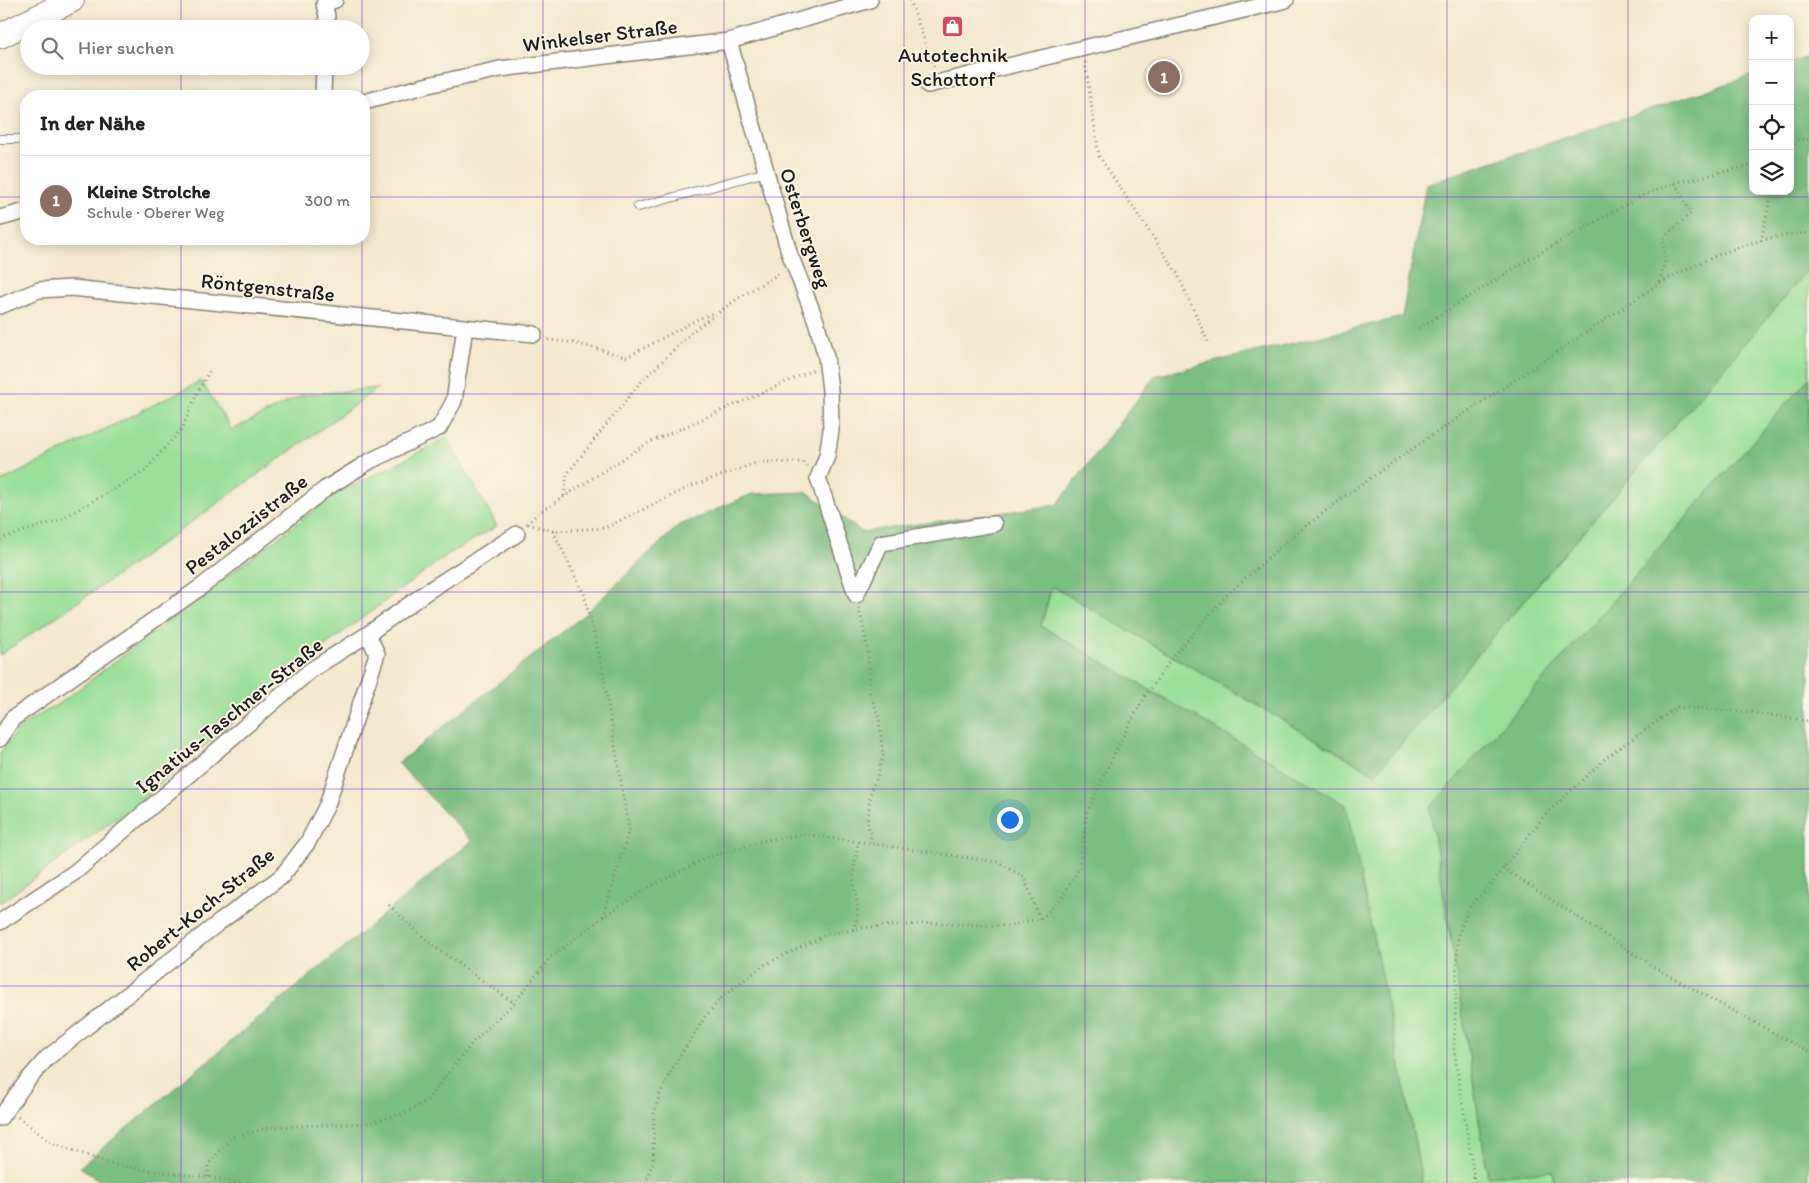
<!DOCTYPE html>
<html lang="de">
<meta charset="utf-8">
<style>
:root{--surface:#fff;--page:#f6f6f6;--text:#222;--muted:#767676;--line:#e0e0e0;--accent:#d1495b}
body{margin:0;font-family:Itim,sans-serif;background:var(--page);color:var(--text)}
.controls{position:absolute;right:15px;top:15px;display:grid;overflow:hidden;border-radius:10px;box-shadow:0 2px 12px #0003}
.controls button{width:45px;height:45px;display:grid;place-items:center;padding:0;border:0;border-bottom:1px solid var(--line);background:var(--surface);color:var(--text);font:25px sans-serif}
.you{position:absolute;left:1009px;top:819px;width:18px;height:18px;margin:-12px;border:4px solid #fff;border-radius:50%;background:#1a73e8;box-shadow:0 0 0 8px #1a73e833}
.badge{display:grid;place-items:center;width:32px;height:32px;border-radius:50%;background:var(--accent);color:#fff;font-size:16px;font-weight:700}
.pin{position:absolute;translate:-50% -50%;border:2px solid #fff;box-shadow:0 1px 5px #0006}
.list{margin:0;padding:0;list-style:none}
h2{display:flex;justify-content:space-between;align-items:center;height:65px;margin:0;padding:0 20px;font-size:21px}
h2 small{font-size:16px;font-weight:400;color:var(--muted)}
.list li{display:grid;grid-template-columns:32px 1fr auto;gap:15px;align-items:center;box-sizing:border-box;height:90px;padding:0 20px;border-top:1px solid var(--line)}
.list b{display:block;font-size:19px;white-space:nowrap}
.list p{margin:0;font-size:16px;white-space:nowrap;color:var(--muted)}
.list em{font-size:16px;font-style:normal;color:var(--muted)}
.icon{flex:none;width:28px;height:28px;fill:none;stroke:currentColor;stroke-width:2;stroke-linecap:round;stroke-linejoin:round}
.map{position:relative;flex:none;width:1809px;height:1183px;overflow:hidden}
.search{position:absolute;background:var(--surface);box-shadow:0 2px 12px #0003;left:20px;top:20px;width:350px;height:55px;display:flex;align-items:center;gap:12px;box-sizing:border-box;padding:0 18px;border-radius:28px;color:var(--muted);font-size:19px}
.panel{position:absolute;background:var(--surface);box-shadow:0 2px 12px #0003;left:20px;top:90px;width:350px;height:155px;border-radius:20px}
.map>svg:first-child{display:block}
.green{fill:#99df98;stroke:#5a7e5a}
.forest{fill:#7abe80;stroke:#4b6d4e}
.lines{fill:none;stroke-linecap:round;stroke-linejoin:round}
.service-casing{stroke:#888275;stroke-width:10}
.minor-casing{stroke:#888275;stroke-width:18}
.primary-casing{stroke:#888275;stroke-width:26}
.path{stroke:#888275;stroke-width:3;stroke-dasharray:1 4;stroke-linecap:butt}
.service{stroke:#fff;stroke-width:8}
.minor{stroke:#fff;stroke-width:15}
.primary{stroke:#fff;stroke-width:24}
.grid{fill:none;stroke:#7b2cbf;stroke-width:1;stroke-opacity:0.55}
.labels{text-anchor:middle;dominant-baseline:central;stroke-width:4;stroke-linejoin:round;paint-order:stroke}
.street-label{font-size:21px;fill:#1c1c1c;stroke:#fcf5e5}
.poi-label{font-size:21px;fill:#1c1c1c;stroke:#fcf5e5}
</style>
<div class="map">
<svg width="1809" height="1183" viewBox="0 0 1809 1183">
<rect width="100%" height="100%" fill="#fcf5e5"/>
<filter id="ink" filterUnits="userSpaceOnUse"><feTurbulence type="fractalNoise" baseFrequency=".02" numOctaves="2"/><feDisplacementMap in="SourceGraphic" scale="10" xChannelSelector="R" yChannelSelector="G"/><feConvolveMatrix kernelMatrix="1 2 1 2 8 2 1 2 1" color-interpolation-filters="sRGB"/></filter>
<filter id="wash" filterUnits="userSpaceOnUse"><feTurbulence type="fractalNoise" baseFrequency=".0096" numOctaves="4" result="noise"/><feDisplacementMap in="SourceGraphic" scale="20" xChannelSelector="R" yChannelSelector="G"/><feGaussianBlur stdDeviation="1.12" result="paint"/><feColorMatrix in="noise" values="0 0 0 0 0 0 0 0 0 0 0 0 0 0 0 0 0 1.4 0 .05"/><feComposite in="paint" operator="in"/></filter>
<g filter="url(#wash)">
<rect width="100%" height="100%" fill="#f4e8ce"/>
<!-- green -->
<path class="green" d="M1809,269v109l-379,430 58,368 64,-6 2,13h-132l-14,-78 -367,-479 11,-40 323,188z
M201,381l31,49 70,-35 76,-7 -249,179 -129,88v-173z
M447,438l50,88 -50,29 -152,113 -150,129 -145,106v-150l20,-26 43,-26 270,-205z"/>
<!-- forest -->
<path class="forest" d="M1809,56v213l-434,505 -323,-188 -11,40 305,179 62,300 14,78h-1318l-24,-16 392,-326 -74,-78 186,-148 94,-89 74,-32 55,-2 55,40 195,-27 98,-129 247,-59 24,-133 327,-109v116h37v-129z
M1809,378v805h-255l-2,-12 -64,5 -58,-368z"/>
</g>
<g filter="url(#ink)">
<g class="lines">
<defs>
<path id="service" d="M0,139h26
M638,207l128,-35"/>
<path id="minor" d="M326,29l1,-13 -3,-12 11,-4
M729,41l60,211 27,69 10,36 4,33 1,40 -4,26 -9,22 38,117 25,-52 113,-19
M928,85l358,-85
M323,96l1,-30
M364,102l64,-17 72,-16 229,-28 141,-41
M0,218l26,-7
M0,306l39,-16 32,-2 463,46
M0,739l12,-20 189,-132 124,-98 45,-28 69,-33 15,-27 11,-73
M0,922l75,-50 236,-202 57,-36 60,-43 89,-57
M0,1118l27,-37 20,-23 170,-134 65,-48 26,-34 19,-37 50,-151 -9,-20"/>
<path id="primary" d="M0,36l72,-36"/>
</defs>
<!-- service casing -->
<use href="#service" class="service-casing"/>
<!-- minor casing -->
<use href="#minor" class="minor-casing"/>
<!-- primary casing -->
<use href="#primary" class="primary-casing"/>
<!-- path -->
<path class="path" d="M910,0l24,68
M1085,62l14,94 78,117 31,69
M1790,147l7,-7 12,-1
M1761,241l11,-50
M1660,282l5,-21 -2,-23 28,-25 -16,-30
M1419,328l107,-67 115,-65 34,-13 78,-18
M548,340l27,3 52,14 73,-39 14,-5
M564,496l3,-22 72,-90 55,-54 43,-31 43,-26
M527,524l10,-10 109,-70 167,-74
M528,524l25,7 52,-3 84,-41 70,-25h44l4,5
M553,531l31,63 18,73 27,163 -26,87
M0,539l62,-20 83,-48 38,-44 14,-34 13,-23
M859,608l9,44 2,41 9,25 4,39 -7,23 -5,9 -4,36 4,8 -1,10
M1503,868l157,103 149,81
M389,905l43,40 82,58
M853,930l5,-16 -5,-40 5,-32
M18,1117l34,26 63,22 45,7 48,5 33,6
M208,1177v-12l22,-27 41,-11 99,-4 35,-10 21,-12 47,-59 41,-39 36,-45 53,-41 43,-28 62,-32 58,-17 38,-6 194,28 26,15 16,42
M646,1183l7,-22 1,-48 6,-19 13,-27 32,-50 18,-21 41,-31 64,-31 41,-7 66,-4 71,3 34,-7 19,-17 20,-33 8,-57 32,-68 25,-46 31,-44 53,-60 60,-54 57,-44 83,-58 232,-155c48,-25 93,-47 149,-50
M1475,1183l-21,-133 4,-114 11,-29 19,-19 56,-72 63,-59 70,-50 72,5 60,9"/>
<!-- service -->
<use href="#service" class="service"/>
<!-- minor -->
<use href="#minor" class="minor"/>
<!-- primary -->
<use href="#primary" class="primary"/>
</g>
</g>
<!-- grid -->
<path class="grid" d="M181,0v29M362,0v96M543,0v1183M724,0v1183M904,0v1183M1085,0v1183M1266,0v1183M1447,0v1183M1628,0v1183M181,66v30M0,197h26M364,197h1445M181,239v944M362,239v944M0,394h1809M0,592h1809M0,789h1809M0,986h1809"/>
<!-- icons -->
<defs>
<symbol id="shop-square" viewBox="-11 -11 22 22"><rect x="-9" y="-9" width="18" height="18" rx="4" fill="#d1495b" stroke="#fcf5e5"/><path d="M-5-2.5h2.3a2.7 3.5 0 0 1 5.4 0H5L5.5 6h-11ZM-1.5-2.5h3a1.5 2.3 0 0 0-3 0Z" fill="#fff"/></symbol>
</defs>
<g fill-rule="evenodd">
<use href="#shop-square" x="940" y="14" width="25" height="25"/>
</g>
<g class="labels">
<!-- street labels -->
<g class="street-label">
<text transform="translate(600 35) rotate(-7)">Winkelser Straße</text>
<text transform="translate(806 228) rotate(72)">Osterbergweg</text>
<text transform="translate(268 287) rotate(6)">Röntgenstraße</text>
<text transform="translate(246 524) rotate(-38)">Pestalozzistraße</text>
<text transform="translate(229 715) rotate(-39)">Ignatius-Taschner-Straße</text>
<text transform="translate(200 909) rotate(-39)">Robert-Koch-Straße</text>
</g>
<!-- poi labels -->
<g class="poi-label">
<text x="953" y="54">Autotechnik<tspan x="953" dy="24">Schottorf</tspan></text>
</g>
</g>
</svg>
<div class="controls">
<button>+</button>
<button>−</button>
<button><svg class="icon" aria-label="locate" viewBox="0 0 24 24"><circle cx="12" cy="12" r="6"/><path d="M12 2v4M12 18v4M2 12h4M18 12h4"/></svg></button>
<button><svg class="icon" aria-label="layers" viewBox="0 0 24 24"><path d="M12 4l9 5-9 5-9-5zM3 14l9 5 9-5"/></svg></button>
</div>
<div class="you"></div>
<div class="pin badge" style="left:1164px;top:77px;background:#8d6e63">1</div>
<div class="search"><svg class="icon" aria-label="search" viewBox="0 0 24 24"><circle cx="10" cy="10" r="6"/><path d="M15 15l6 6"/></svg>Hier suchen</div>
<section class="panel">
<h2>In der Nähe<small></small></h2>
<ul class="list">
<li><span class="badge" style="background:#8d6e63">1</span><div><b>Kleine Strolche</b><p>Schule · Oberer Weg</p></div><em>300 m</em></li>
</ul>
</section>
</div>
